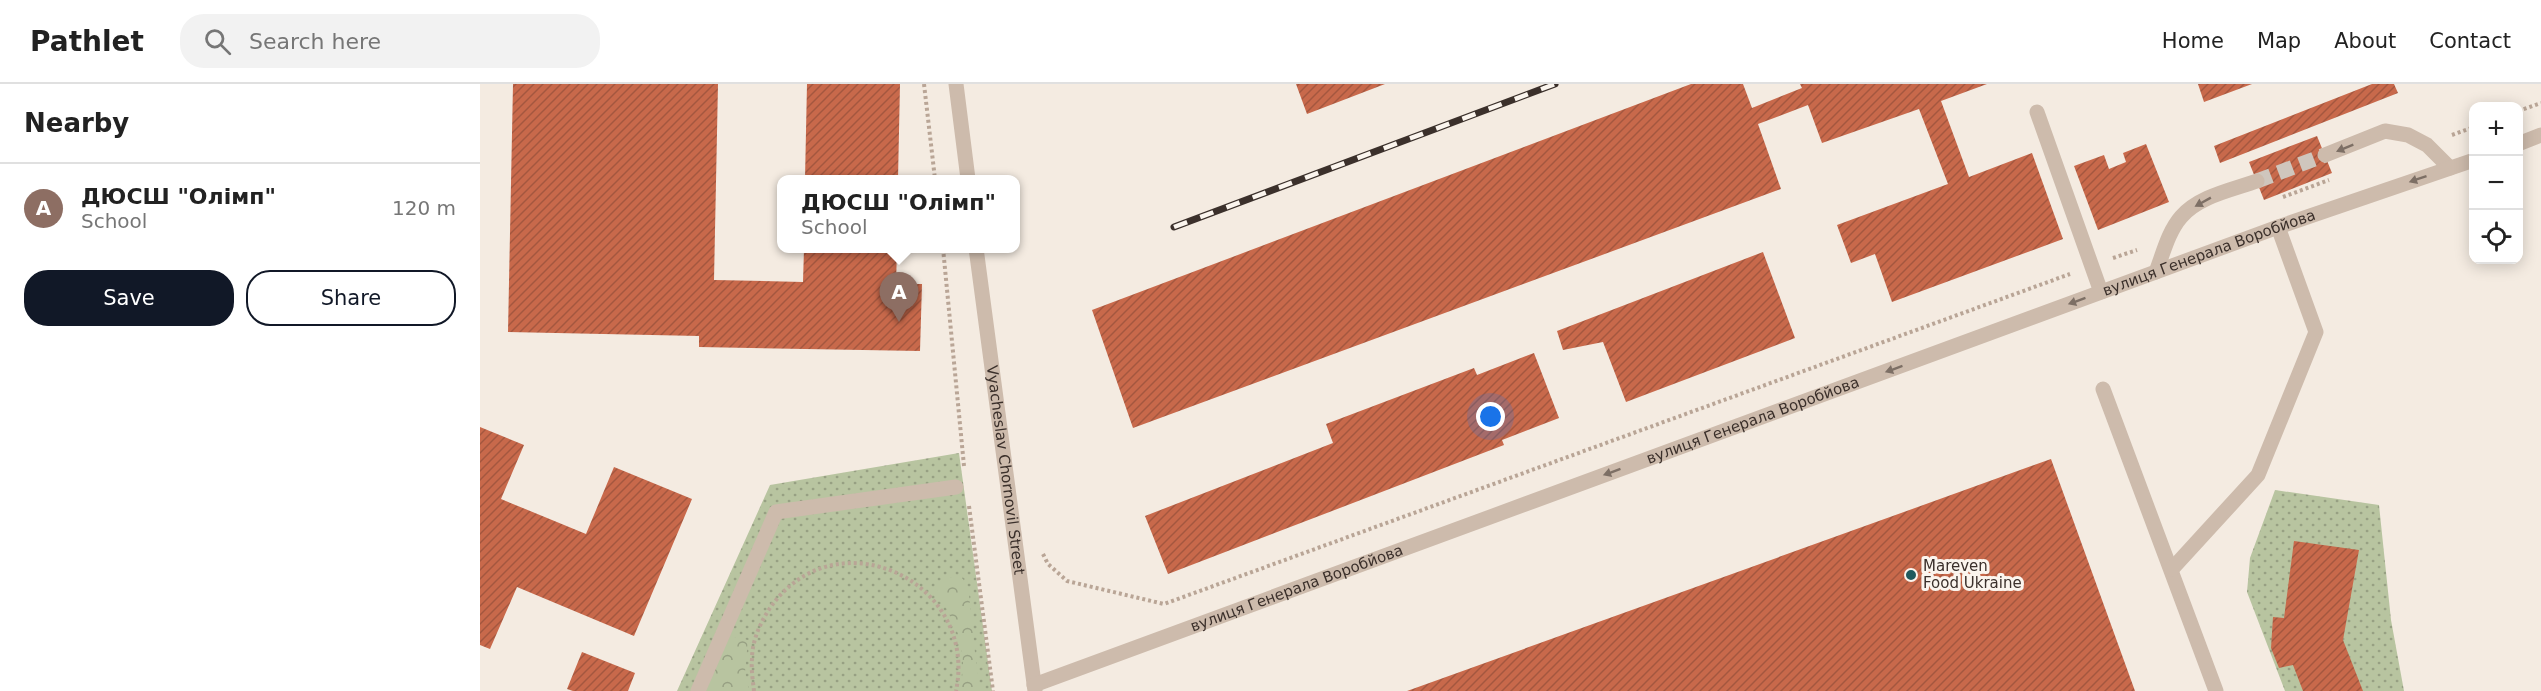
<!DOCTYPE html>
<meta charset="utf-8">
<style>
:root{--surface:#fff;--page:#f2f2f2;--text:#222;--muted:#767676;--line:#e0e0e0;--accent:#111827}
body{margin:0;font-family:"DejaVu Sans",sans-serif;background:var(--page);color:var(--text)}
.controls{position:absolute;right:18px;top:18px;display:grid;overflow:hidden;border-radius:12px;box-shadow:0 3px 15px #0003}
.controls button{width:54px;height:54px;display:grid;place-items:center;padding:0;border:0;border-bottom:2px solid var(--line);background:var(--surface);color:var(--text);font:30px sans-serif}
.you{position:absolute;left:1011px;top:333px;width:21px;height:21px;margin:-15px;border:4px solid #fff;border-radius:50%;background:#1a73e8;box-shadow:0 0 0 9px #1a73e833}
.badge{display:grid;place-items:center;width:39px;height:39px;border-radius:50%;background:var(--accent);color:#fff;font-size:20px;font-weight:700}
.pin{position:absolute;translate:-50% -50px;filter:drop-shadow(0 2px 3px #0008)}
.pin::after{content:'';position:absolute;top:32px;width:21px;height:18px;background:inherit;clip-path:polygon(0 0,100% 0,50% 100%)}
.popup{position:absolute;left:297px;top:91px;width:243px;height:78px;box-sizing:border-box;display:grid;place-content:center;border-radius:12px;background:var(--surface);filter:drop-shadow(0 2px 4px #0005);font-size:20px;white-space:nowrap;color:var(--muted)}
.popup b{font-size:22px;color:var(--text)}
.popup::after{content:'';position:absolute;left:50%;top:100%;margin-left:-12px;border:12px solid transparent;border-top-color:var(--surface)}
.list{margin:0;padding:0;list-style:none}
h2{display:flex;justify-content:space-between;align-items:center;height:78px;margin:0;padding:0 24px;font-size:26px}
h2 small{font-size:20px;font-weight:400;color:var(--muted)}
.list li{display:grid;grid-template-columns:39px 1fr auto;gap:18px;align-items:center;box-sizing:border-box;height:90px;padding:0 24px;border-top:2px solid var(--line)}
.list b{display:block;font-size:22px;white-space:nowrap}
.list p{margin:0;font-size:20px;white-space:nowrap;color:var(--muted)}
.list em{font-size:20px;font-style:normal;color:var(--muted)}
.actions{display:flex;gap:12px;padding:18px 24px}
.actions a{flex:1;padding:14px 0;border:2px solid var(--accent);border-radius:24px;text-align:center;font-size:21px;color:var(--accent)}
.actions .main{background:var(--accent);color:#fff}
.icon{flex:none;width:33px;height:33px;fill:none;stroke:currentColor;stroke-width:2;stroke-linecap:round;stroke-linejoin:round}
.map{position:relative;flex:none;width:2061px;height:607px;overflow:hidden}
header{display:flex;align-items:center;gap:36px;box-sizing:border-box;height:84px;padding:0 30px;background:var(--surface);border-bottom:2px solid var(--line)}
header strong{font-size:28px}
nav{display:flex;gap:33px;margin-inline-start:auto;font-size:21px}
.search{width:420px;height:54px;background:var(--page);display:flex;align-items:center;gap:15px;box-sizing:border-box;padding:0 21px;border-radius:24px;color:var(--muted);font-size:22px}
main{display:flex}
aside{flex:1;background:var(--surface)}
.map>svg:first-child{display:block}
.grass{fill:url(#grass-dots)}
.forest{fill:url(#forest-crowns)}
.building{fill:url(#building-hatch)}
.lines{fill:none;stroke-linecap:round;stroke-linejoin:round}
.minor-tunnel{stroke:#cfc6bd;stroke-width:15;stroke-dasharray:15 8;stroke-linecap:butt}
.path{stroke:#b9a596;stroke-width:4;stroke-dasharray:3 3;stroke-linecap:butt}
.minor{stroke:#cdbbac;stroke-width:15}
.rail-casing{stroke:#3b302b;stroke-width:7}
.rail{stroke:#fbf5ee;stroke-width:4.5;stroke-dasharray:14;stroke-linecap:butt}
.oneway{fill:#7d6f65}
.poi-dot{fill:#1f5a5e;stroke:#fbf5ee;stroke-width:2}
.labels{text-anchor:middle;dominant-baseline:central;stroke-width:6;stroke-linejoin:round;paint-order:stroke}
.street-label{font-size:15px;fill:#3b302b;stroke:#fbf5ee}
.poi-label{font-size:15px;fill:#3b302b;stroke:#fbf5ee;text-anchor:start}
</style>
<header>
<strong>Pathlet</strong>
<div class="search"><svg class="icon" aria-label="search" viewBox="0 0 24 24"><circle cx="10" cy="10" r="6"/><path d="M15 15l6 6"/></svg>Search here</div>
<nav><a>Home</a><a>Map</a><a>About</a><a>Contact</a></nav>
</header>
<main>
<aside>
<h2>Nearby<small></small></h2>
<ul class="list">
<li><span class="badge" style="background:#8d6e63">A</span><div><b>ДЮСШ &quot;Олімп&quot;</b><p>School</p></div><em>120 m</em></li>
</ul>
<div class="actions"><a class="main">Save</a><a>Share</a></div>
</aside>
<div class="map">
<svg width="2061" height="607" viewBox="0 0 2061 607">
<defs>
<pattern id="grass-dots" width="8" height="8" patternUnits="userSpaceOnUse" patternTransform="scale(1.5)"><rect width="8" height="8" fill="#b8c4a0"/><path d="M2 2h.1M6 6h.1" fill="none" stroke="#97a083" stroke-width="1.8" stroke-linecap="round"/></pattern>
<pattern id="forest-crowns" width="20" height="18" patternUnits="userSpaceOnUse" patternTransform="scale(1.5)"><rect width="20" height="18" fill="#b8c4a0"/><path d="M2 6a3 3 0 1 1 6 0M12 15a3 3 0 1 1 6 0" fill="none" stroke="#97a083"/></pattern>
<pattern id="building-hatch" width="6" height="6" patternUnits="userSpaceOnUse" patternTransform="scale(1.5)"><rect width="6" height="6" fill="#c8694b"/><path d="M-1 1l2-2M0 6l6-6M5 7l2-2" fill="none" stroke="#a4573f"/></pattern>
</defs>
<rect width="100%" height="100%" fill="#f4ebe1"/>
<!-- grass -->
<path class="grass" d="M479,369l33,238h-315l93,-206z
M1795,406l104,15 12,115 13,71h-119l-38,-99 3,-34z"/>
<!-- forest -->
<path class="forest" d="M482,492l7,19 10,96h-20c11,-37 -2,-69 -23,-99l11,-14z
M248,552l20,4 -3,32 4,19h-57z"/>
<!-- building -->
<path class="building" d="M33,0h205l-4,196 89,2 1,-33h93l-1,35h26l-2,67 -221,-4v-11l-191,-4z
M327,0h93l-2,95h-93z
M816,0h89l-78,30z
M1211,0h52l9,24 50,-20 -2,-4h187l-46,17 28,76 63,-24 31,86 -171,63 -17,-48 -24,9 -14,-38 111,-41 -29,-75 -97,34 -14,-38 -50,19 23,65 -648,239 -41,-118z
M1718,0h54l-48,18z
M1892,0h22l4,9 -178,70 -6,-17z
M1837,52l15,37 -68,27 -15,-38z
M1666,60l23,58 -71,28 -24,-64 30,-11 5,14 17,-7 -3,-9z
M1283,168l32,86 -169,64 -23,-60 -40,8 -6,-19z
M1054,269l25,65 -57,22 2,5 -336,129 -23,-58 188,-73 -7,-19 148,-56 3,7z
M0,343l44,18 -23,54 85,35 28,-67 78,32 -58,137 -117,-49 -27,62 -10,-4z
M1571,375l84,232h-728z
M1814,457l65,9 -16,90 20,51h-60l-10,-26 -14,3 -8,-20 2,-31 11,1z
M102,568l53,21 -7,18h-55l-6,-2z"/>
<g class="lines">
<!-- minor-tunnel -->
<path class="minor-tunnel" d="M1777,97l68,-26"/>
<!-- path -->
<path class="path" d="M444,0l11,95
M2038,27l23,-8
M1972,51l22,-8
M1803,113l46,-17
M463,164l21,218
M1633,174l24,-8
M489,422l24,185
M563,470l5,10 19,17 97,23 906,-330
M274,607c-1,-10 -3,-21 -2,-32 0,-18 8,-36 18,-51 65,-94 209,-28 186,83"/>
<!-- minor -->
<g class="minor">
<path d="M476,0l12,95"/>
<path d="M1557,28l64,180"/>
<path d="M2038,60l23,-9"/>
<path d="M1845,71l60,-24 23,4 19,10 23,23"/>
<path id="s1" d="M496,164l59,443"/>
<path d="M1676,188c7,-18 12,-40 25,-55 18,-21 51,-27 76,-36"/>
<path d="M1623,305l113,302"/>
<path d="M1692,485l86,-94 58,-143 -38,-105"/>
<path id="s2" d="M554,601l1244,-458 196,-67"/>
<path d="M218,607l78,-179 180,-25"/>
</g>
<defs>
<path id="rail" d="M694,143l381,-143"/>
</defs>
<!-- rail casing -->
<use href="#rail" class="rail-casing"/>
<!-- rail -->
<use href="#rail" class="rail"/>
</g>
<!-- one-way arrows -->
<defs><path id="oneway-solid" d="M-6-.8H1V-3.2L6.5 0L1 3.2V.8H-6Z" transform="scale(1.5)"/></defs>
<g class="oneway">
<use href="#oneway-solid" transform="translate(1865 64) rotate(158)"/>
<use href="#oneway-solid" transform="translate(1938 95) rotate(161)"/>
<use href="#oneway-solid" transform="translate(1723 118) rotate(151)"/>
<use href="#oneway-solid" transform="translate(1597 217) rotate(160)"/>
<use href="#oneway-solid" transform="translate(1414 285) rotate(160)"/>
<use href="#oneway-solid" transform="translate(1132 388) rotate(160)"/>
</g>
<!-- markers -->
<circle class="poi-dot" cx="1431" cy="491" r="6"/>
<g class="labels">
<!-- street labels -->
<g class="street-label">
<text stroke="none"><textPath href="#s2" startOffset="1252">вулиця Генерала Воробйова</textPath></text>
<text stroke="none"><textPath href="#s2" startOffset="766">вулиця Генерала Воробйова</textPath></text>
<text stroke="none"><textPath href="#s1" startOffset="224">Vyacheslav Chornovil Street</textPath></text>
<text stroke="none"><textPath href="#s2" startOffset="280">вулиця Генерала Воробйова</textPath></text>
</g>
<!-- poi labels -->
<g class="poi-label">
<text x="1443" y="482">Mareven<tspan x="1443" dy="17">Food Ukraine</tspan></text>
</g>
</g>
</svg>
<div class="controls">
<button>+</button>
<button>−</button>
<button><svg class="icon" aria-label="locate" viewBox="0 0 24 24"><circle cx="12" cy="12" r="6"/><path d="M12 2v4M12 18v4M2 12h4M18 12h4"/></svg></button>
</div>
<div class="you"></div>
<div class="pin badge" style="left:419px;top:238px;background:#8d6e63">A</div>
<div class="popup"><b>ДЮСШ &quot;Олімп&quot;</b>School</div>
</div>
</main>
